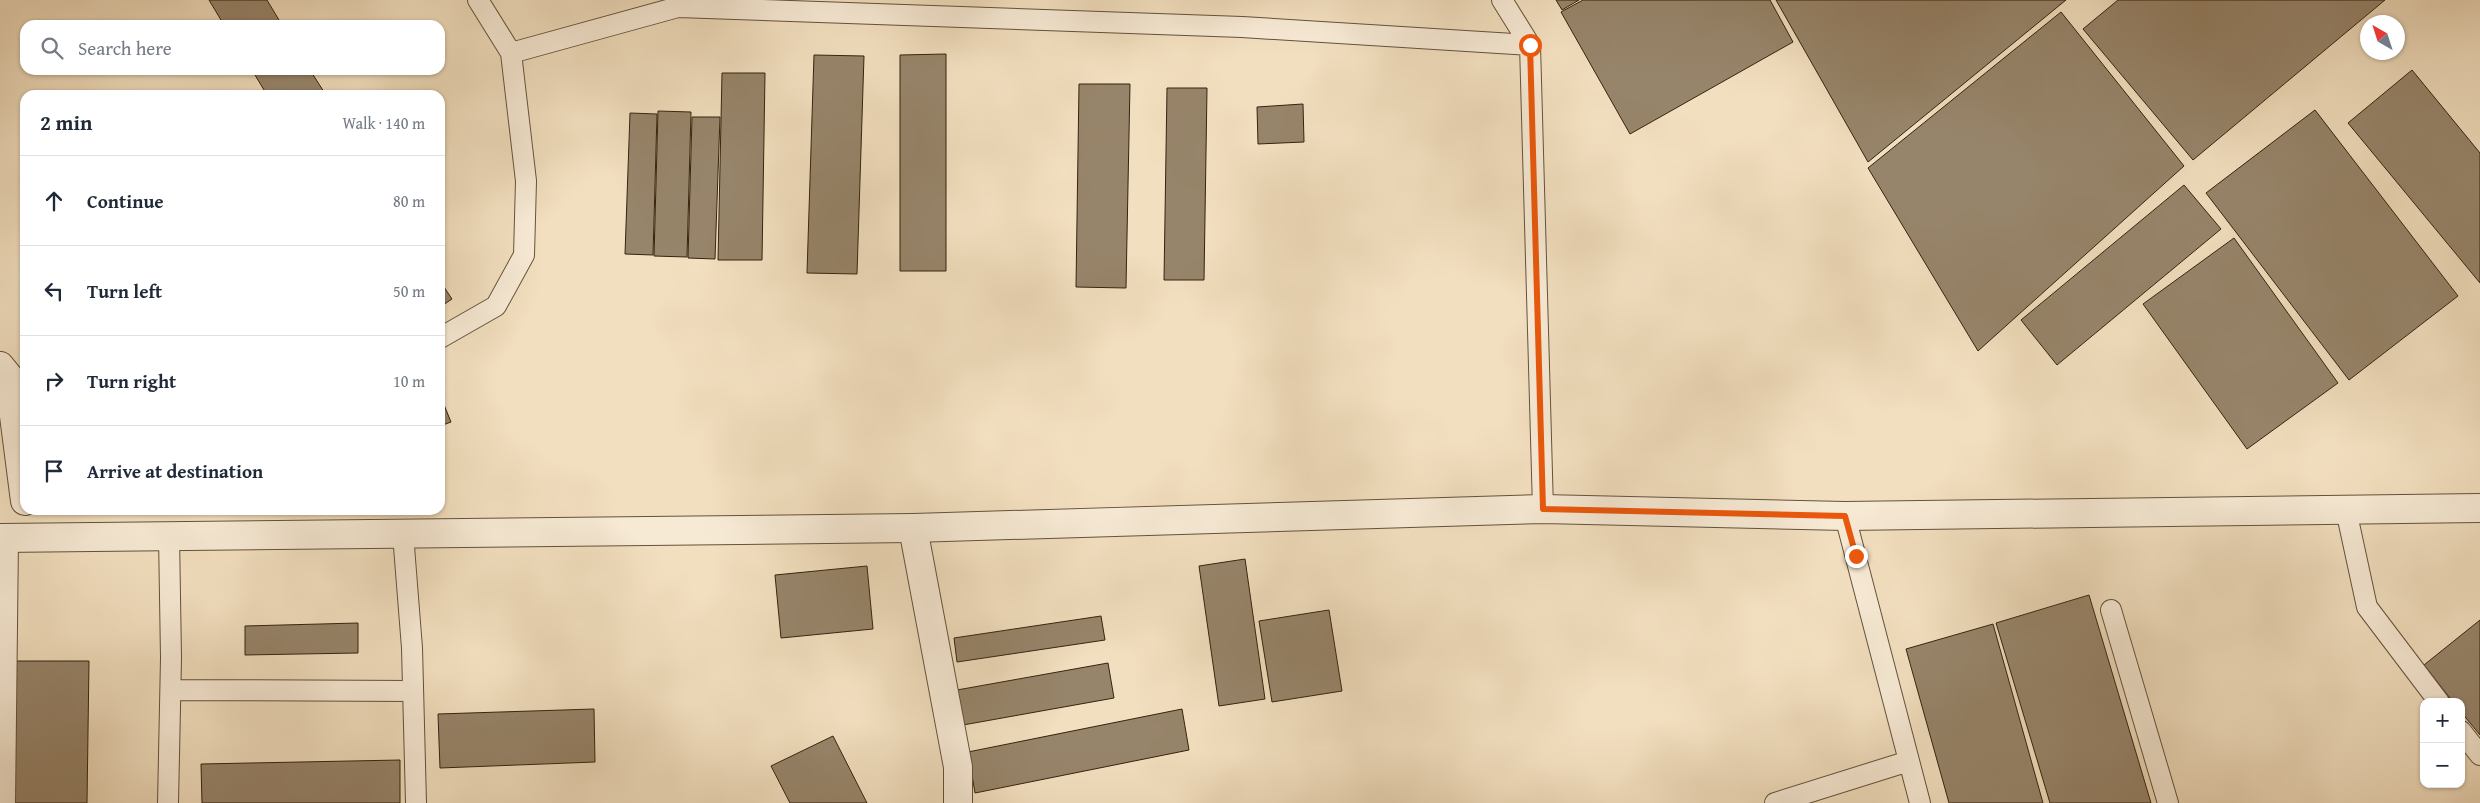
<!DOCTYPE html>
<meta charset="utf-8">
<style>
:root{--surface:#fff;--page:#f6f6f7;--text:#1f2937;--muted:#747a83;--line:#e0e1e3}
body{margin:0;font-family:"Gentium Book Plus",serif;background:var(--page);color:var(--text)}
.controls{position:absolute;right:15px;bottom:15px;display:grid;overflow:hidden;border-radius:10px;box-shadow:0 1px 4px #0004}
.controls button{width:45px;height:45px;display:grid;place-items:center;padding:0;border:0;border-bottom:1px solid var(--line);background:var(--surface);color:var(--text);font:25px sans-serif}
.compass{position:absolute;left:2360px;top:15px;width:45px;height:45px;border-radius:50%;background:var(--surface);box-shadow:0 1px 4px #0004;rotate:321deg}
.stop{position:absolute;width:15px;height:15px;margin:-11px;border:4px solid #ea580c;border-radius:50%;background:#fff}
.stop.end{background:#ea580c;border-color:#fff;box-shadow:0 1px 5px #0008}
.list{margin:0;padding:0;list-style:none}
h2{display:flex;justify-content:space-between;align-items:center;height:65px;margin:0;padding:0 20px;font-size:21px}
h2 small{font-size:16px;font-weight:400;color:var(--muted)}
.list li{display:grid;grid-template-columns:32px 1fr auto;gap:15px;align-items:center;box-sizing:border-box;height:90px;padding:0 20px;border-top:1px solid var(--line)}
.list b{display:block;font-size:19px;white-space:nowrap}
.list em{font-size:16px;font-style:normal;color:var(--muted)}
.icon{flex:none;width:28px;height:28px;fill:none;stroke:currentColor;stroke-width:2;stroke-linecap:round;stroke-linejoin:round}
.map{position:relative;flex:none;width:2480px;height:803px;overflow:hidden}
.search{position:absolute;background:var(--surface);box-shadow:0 1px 4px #0004;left:20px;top:20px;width:425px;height:55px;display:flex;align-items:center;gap:12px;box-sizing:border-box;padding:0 18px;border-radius:15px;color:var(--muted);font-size:19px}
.panel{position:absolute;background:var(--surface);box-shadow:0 1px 4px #0004;left:20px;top:90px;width:425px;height:425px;border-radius:15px}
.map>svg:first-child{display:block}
.building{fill:#97856b;stroke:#34230f}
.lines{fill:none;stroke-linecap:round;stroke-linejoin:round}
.service-casing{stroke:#64523b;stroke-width:22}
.minor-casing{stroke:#64523b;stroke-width:30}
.tertiary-casing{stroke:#64523b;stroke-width:30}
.service{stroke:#f7ead5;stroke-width:20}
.minor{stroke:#f7ead5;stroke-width:28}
.tertiary{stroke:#f7ead5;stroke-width:28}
.route{stroke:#ea580c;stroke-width:6}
</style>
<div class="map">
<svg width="2480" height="803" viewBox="0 0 2480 803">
<rect width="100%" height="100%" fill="#f2dfbf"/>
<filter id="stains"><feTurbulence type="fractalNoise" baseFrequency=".004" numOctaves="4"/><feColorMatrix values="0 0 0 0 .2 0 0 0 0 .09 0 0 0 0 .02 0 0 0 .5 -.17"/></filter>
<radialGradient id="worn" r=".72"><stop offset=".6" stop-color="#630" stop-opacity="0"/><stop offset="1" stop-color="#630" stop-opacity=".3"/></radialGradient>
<!-- building -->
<path class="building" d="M209,0h58l15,25h-58z
M1556,0h23l-17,10z
M1583,0h187l23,42 -163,92 -69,-122z
M1776,0h290l-198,162z
M2118,0h267l-192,160 -110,-131z
M2061,12l123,154 -206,185 -110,-183z
M946,54v217h-46v-216z
M814,55l50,1 -7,218 -50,-1z
M252,70h58l16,25h-59z
M2412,70l68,83v130l-132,-160z
M722,73h43l-3,187h-44z
M1079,84h51l-4,204 -50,-1z
M1167,88h40l-3,192h-40z
M1303,104l1,38 -46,2 -1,-37z
M2315,110l143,186 -109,84 -143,-187z
M658,111l33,1 -4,145 -33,-1z
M630,113l27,1 -4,141 -28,-1z
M692,117h28l-5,142 -27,-1z
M2184,185l37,44 -164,136 -36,-45z
M2234,238l104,145 -91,66 -104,-145z
M440,281l12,18 -12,8z
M440,395l11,27 -11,4z
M1245,559l20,140 -46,7 -20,-140z
M867,566l6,63 -92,9 -6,-63z
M2089,595l62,208h-101l-54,-180z
M1329,610l13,81 -70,11 -13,-81z
M1101,616l4,24 -148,22 -3,-24z
M2480,620v115l-19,-23v-10h-8l-29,-37z
M358,623v30l-113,2v-29z
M1993,624l50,179h-94l-43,-154z
M10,661h79l-2,142h-78z
M1108,663l6,35 -151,27 -6,-35z
M594,709l1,53 -155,6 -2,-54z
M1182,709l7,41 -214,43 -7,-41z
M833,736l34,67h-77l-19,-37z
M400,760v43h-198l-1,-39z"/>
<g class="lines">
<defs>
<path id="service" d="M1502,0l28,45 13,464
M511,53l167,-46 564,20 288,18
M440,338l56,-32 28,-51 2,-74 -15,-128 -33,-53
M2346,510l21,97 72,95
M1845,516l75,287
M403,534l9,114 4,155
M2111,610l57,193
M171,690l242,1
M2461,731l19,24
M168,803l3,-145 -2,-123
M1775,803l134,-42"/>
<path id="minor" d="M0,366l9,11 16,124
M913,528l45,239v36
M1,803l3,-265"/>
<path id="tertiary" d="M0,538l913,-10 630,-19 302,7 635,-8"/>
</defs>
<!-- service casing -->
<use href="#service" class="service-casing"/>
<!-- minor casing -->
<use href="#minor" class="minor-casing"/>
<!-- tertiary casing -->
<use href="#tertiary" class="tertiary-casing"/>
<!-- service -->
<use href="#service" class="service"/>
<!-- minor -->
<use href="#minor" class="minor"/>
<!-- tertiary -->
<use href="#tertiary" class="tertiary"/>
</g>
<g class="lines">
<!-- route -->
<path class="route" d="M1530,45l13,464 302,7 11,40"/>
</g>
<rect width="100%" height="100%" filter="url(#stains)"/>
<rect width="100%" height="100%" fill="url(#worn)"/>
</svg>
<div class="controls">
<button>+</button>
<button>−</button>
</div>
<svg class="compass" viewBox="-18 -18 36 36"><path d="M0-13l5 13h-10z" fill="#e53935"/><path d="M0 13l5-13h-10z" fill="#747a83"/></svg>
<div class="stop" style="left:1530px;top:45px"></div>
<div class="stop end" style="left:1856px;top:556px"></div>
<div class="search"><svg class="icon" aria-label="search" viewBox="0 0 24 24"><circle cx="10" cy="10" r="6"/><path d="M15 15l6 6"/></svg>Search here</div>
<section class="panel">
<h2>2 min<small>Walk · 140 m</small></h2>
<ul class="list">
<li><svg class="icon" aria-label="ahead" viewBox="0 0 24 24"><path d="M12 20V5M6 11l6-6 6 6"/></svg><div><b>Continue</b></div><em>80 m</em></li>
<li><svg class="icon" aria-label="left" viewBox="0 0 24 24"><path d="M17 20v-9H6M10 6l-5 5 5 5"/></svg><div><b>Turn left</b></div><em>50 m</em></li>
<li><svg class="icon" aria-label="right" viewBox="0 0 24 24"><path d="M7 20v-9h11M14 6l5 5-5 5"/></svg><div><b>Turn right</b></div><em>10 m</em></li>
<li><svg class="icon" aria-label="arrive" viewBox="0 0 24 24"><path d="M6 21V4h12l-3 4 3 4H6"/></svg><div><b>Arrive at destination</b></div></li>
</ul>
</section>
</div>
